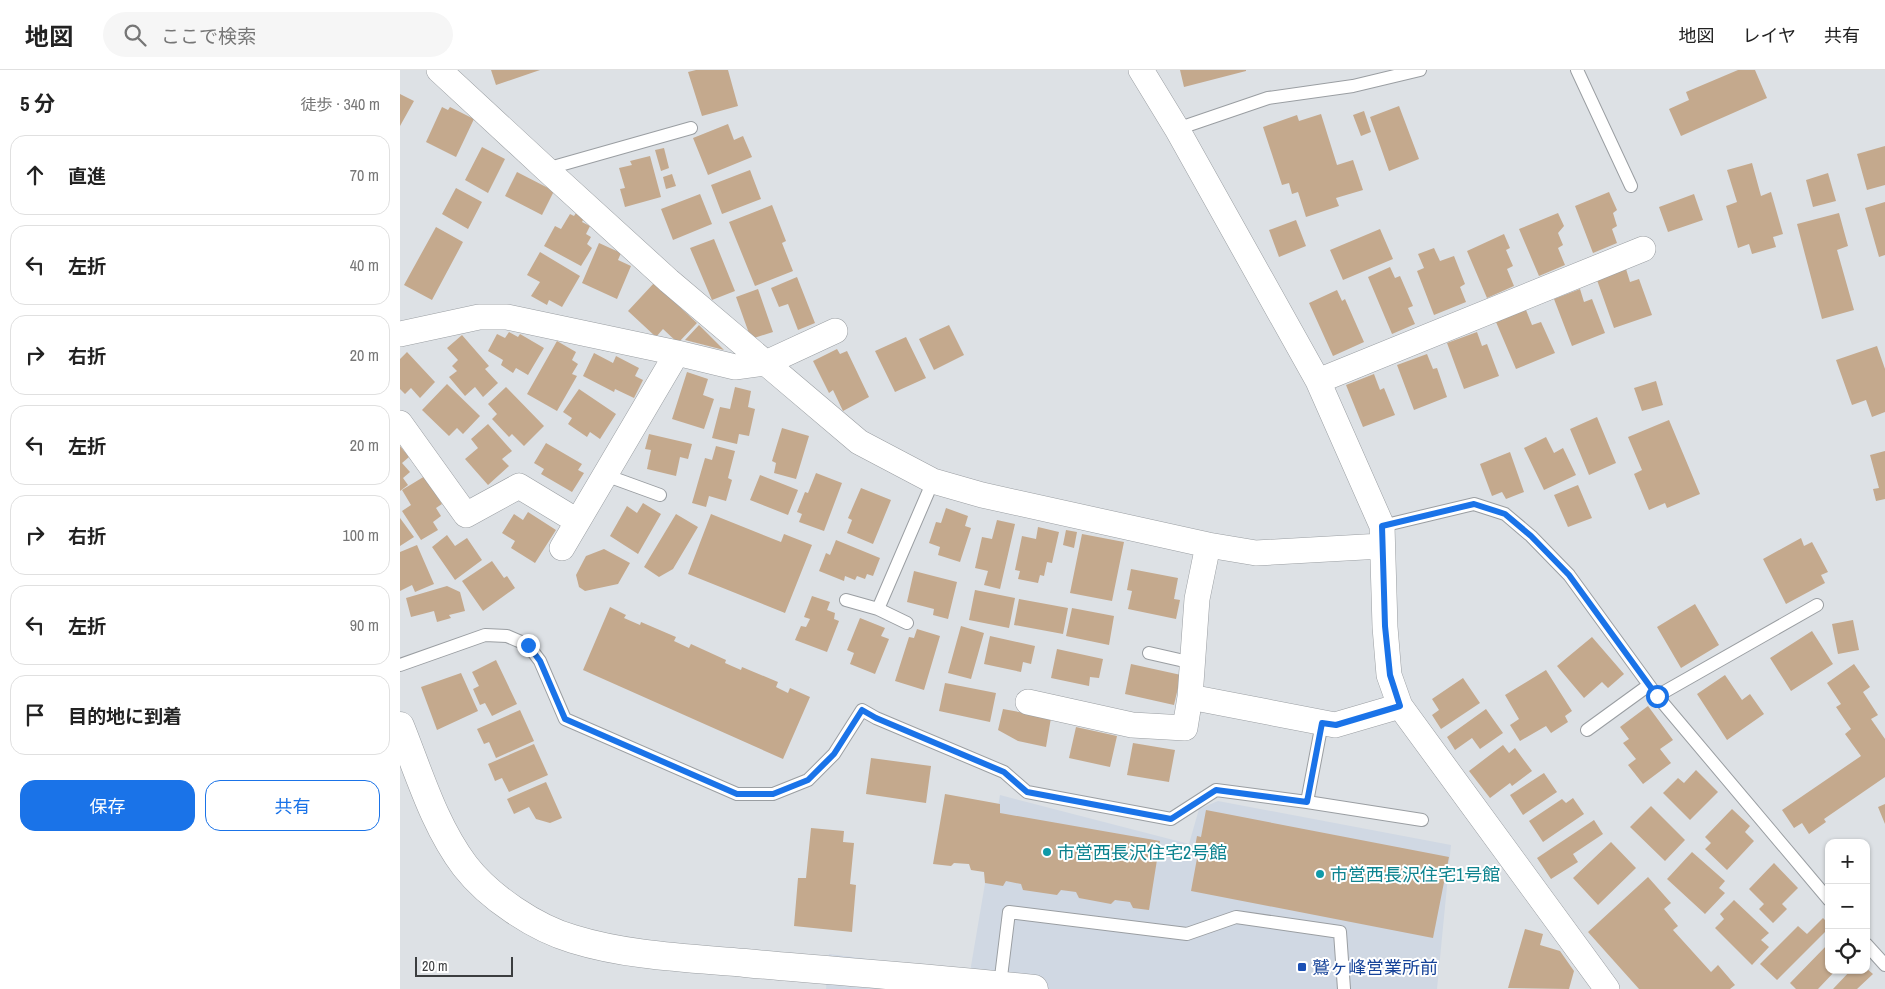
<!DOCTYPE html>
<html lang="ja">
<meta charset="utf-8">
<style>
:root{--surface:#fff;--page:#f6f6f6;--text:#222;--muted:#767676;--line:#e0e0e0;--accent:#1a73e8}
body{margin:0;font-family:"Archivo Narrow","Noto Sans JP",sans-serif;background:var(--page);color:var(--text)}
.controls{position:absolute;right:15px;bottom:15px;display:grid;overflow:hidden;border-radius:10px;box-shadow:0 1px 4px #0004}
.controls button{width:45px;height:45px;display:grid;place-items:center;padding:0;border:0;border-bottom:1px solid var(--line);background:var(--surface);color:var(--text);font:25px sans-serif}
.scale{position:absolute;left:15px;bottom:12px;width:98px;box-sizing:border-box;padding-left:5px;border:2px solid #3b3d3f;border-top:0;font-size:14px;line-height:18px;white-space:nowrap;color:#3b3d3f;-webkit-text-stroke:4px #fff;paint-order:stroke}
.stop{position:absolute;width:15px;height:15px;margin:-11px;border:4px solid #1a73e8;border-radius:50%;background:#fff}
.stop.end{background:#1a73e8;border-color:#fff;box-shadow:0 1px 5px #0008}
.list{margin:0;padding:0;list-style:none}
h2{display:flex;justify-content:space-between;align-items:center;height:65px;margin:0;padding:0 20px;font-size:21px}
h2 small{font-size:16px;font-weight:400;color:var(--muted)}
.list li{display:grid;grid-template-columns:32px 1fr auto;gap:15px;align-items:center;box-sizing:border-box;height:80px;margin:0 10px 10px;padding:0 10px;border:1px solid var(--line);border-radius:15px}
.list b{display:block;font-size:19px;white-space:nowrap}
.list em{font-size:16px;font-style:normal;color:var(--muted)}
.actions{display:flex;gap:10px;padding:15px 20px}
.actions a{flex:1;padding:11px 0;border:1px solid var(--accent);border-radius:15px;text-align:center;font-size:18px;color:var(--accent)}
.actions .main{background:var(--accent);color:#fff}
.icon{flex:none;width:28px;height:28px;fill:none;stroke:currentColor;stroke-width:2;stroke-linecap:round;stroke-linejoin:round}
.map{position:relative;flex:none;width:1485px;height:919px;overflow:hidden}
header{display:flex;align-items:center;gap:30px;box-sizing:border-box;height:70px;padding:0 25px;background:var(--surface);border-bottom:1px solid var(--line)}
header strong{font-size:24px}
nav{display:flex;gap:28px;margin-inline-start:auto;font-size:18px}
.search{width:350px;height:45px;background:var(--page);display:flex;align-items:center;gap:12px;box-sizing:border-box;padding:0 18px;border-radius:28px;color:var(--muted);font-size:19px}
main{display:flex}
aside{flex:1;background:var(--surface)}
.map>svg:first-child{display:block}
.built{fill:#d0d8e3}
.building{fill:#c4a98d}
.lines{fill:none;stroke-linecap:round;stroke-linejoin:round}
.service-casing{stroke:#9a9ea2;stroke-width:14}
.minor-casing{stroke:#9a9ea2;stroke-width:26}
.tertiary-casing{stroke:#9a9ea2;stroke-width:29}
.service{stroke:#fff;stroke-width:12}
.minor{stroke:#fff;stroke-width:25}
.tertiary{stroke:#fff;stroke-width:28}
.route{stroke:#1a73e8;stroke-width:6}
.culture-dot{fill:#0f9aa8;stroke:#fff;stroke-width:2}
.transit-dot{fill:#1a4fb4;stroke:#fff;stroke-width:2}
.labels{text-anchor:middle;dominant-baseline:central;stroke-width:4;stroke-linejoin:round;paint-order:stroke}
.culture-label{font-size:18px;fill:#0d838f;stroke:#fff;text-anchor:start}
.transit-label{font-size:18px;fill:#164399;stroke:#fff;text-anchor:start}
</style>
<header>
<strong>地図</strong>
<div class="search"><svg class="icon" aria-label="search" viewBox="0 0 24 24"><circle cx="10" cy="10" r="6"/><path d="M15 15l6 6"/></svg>ここで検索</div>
<nav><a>地図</a><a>レイヤ</a><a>共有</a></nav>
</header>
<main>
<aside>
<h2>5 分<small>徒歩 · 340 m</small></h2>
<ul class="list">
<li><svg class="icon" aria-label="ahead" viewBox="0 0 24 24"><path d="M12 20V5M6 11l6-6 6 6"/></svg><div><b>直進</b></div><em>70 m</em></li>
<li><svg class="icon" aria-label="left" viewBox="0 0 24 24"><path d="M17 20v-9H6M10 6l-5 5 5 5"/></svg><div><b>左折</b></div><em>40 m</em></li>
<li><svg class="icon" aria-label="right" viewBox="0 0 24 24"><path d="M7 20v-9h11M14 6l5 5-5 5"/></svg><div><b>右折</b></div><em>20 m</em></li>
<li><svg class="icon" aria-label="left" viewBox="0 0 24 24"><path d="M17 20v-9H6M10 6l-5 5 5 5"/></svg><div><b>左折</b></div><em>20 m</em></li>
<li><svg class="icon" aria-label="right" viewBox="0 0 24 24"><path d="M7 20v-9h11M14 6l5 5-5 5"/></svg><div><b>右折</b></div><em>100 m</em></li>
<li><svg class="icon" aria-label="left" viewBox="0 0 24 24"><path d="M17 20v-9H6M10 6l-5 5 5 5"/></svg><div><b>左折</b></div><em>90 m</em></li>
<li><svg class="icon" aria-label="arrive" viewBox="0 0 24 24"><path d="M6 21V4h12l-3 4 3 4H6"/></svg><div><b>目的地に到着</b></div></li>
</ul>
<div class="actions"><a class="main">保存</a><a>共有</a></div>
</aside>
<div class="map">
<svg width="1485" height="919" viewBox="0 0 1485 919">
<rect width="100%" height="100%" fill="#dde1e5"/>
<!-- built -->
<path class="built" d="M600,725l189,49 10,-35 19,-8 233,44 -14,144h-611l3,-35 141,18z"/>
<!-- building -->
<path class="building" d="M91,0h49l-44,15z
M296,0h32l10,36 -36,10 -14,-44z
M780,0h66v1l-62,16z
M1338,0h17l12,28 -86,38 -12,-27 20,-9 -3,-8z
M0,24l14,7 -14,25z
M999,36l20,53 -30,12 -19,-54z
M42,37l6,3 2,-3 24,12 -18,38 -30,-15z
M964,41l7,21 -10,4 -8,-21z
M921,44l16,51 16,-5 10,30 -27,8 3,8 -33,11 -8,-25 -6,2 -3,-11 -7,2 -19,-58 34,-12 2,6z
M328,54l6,16 9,-4 9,21 -44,18 -15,-37z
M1485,76v39l-18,5 -10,-36z
M82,77l23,12 -17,34 -23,-13z
M264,78l5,20 -8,3 -6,-21z
M250,86l11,41 -36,10 -5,-18 5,-1 -6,-20 13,-3 -2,-4z
M1352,93l9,33 10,-4 12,42 -10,3 3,10 -24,7 -3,-10 -11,4 -12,-42 11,-4 -10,-32z
M350,100l11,29 -39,15 -11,-29z
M117,102l37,19 -12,24 -37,-19z
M1428,103l8,28 -23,6 -7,-27z
M272,104l4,12 -10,3 -3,-12z
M56,118l26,14 -14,27 -26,-15z
M1209,122l8,18 -4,3 4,13 -5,3 5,14 -24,10 -18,-47z
M300,124l12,30 -39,16 -12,-31z
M1294,124l9,26 -35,12 -9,-25z
M1485,132v53l-6,2 -14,-49z
M372,135l14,36 -4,2 11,28 -38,15 -26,-64z
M176,143l8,5 -2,4 8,4 -4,8 5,3 -4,7 5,4 -11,18 -37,-20 11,-20 6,3 9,-15 4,2z
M1158,143l6,13 -6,7 5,12 -5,3 7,17 -26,11 -20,-47z
M1439,143l9,33 -11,4 17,60 -32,9 -25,-95z
M896,150l10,26 -27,11 -10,-27z
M36,157l27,15 -31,58 -28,-15z
M980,159l13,30 -50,21 -13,-30z
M1104,164l6,14 -4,2 7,16 -6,3 7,17 -27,12 -20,-47z
M314,169l21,52 -23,9 -22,-52z
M199,173l22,10 -3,7 13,6 -14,33 -35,-16z
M1034,178l6,13 14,-5 11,28 -5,3 6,15 -32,13 -17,-44 7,-3 -6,-14z
M140,182l40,24 -18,31 -13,-7 -2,5 -16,-9 9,-14 -13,-7z
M990,197l5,11 5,-2 13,30 -5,2 7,16 -23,10 -24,-57z
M1226,199l4,13 9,-3 13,36 -38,13 -17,-48z
M397,207l18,46 -17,7 -10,-26 -9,3 -8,-19z
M254,213l43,40 -19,20 -15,-14 -7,8 -28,-26z
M358,219l15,43 -22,7 -15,-42z
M1180,219l4,13 8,-3 13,34 -33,13 -18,-47z
M937,220l5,11 3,-2 19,43 -31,14 -24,-53z
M1126,240l6,15 9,-3 14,31 -39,16 -20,-47z
M299,255l25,25 -39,-10z
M549,255l15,30 -30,15 -15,-31z
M109,262l9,5 2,-3 24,14 -16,27 -12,-7 -3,5 -12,-8 2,-5 -15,-9 9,-17 8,4z
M1077,262l5,14 5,-2 12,32 -35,13 -17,-46z
M62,265l27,31 -4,3 13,14 -15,14 -8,-10 -10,9 -16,-19 8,-6 -5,-5 6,-6 -11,-12z
M506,267l20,41 -31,14 -20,-41z
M157,271l19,11 -4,8 6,4 -6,10 5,2 -20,35 -30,-17z
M1477,276l8,23v43l-13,5 -6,-17 -14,5 -16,-45z
M437,279l3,5 7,-3 22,46 -26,14 -10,-21 -4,3 -16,-32z
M7,282l28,30 -15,16 -9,-10 -6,6 -5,-5v-30z
M194,283l19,10 3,-7 23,12 -4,8 8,4 -9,18 -19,-9 -1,3 -31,-16z
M1027,284l6,15 4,-1 10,29 -33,13 -17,-45z
M287,302l21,7 -5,16 11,4 -10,30 -32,-10z
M974,304l6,16 4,-2 11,27 -32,12 -17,-42z
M1256,311l7,24 -21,6 -8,-23z
M47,314l33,32 -17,18 -6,-6 -8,8 -27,-26z
M106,317l38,39 -20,20 -12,-12 -3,3 -17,-18 5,-5 -9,-10z
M335,317l16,4 -3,16 7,2 -6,27 -10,-2 -2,10 -25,-6 8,-31 10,2z
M179,319l37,25 -16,25 -10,-7 -3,5 -19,-13 4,-6 -9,-6z
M1197,347l19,46 -27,12 -19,-46z
M1269,350l31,74 -33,14 -2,-5 -16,7 -15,-36 8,-4 -14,-33z
M88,354l24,27 -10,8 7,7 -21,19 -23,-26 13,-11 -7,-9z
M382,358l27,8 -13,43 -22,-6 2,-10 -4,-2z
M249,364l43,10 -4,15 -8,-2 -4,19 -29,-7 4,-19 -6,-1z
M1146,367l8,16 9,-5 13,27 -32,15 -20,-42z
M146,373l36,21 -4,6 6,3 -12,19 -31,-18 3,-5 -10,-6z
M0,376l9,11 -7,6 8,9 -7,6 5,7 -8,6z
M316,376l19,5 -7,27 4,2 -6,21 -17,-5 -3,11 -14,-4 13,-45 7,2z
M1485,381v48l-9,2 -3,-12 6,-1 -9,-33z
M1110,382l14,40 -18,7 -4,-7 -10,4 -12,-32z
M416,403l26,10 -18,48 -25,-9 3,-8 -5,-2 8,-20 3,1z
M360,405l38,15 -10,25 -38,-15z
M25,406l17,28 -6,4 5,8 -8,6 5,8 -17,10 -19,-29 9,-6 -9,-15z
M1178,415l14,33 -24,9 -14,-32z
M461,418l30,12 -18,44 -26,-11 5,-13 -4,-2z
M243,433l18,11 -23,40 -28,-18 17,-30 10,7z
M546,438l22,8 -3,10 6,2 -11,34 -22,-7 2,-8 -11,-4 7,-21 5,1z
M128,442l28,18 -21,33 -24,-15 4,-7 -13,-8 12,-19 9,6z
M276,444l22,13 -25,42 -14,8 -15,-10z
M311,444l70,28 3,-8 28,11 -27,68 -97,-39z
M0,448l14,19 -14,9z
M597,450l18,4 -15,65 -16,-4 4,-14 -13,-3 7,-31 10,2z
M638,457l21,5 -7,31 -5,-1 -3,14 -4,-1 -2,8 -20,-4 2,-8 -5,-1 7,-34 14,3z
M666,460l11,2 -3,16 -11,-3z
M682,464l42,8 -12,59 -42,-8z
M47,465l8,11 12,-8 15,22 -27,20 -23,-33z
M1401,468l3,8 8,-4 16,30 -7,3 4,8 -39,21 -23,-45z
M436,470l44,18 -7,18 -6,-2 -2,5 -8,-3 -2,4 -10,-4 -1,5 -25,-10 7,-18 4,2z
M17,475l17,39 -19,8 -3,-7 -12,6v-39z
M204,479l26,14 -12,21 -33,7 -6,-4 -3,-12 10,-19z
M92,491l12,17 3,-2 8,12 -32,23 -21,-30z
M731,499l47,9 -4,21 6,1 -4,19 -48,-10 4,-18 -5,-1z
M514,501l43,11 -9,37 -15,-4 1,-6 -27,-7z
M47,516l13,6 5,19 -16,4 2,3 -14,4 -3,-11 -23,6 -5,-19z
M575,520l40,8 -6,30 -40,-8z
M412,526l18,6 -3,8 8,3 -1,6 5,2 -12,31 -32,-12 6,-14 5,1 4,-8 -6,-2z
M619,529l49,9 -5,26 -49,-9z
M1295,534l24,41 -38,23 -24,-41z
M210,537l16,8 -2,3 16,7 1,-3 35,15 -2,4 15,7 2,-4 35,16 -1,3 16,7 1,-3 36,15 -2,5 12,6 2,-5 20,9 -27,62 -200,-89z
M672,538l42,8 -5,29 -43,-9z
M460,548l25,10 -4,8 8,3 -14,35 -25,-10 4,-11 -7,-3z
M1453,550l6,30 -21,4 -6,-30z
M561,556l23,7 -13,46 -23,-6z
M517,559l23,7 -16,54 -29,-9 14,-44 5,1z
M1412,561l21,33 -42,27 -21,-33z
M590,566l45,10 -4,18 -8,-2 -2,10 -37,-8z
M1192,567l32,37 -16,14 -6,-6 -18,16 -27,-32z
M657,579l46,10 -4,19 -9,-1 -1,9 -38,-8z
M96,590l21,44 -25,12 -7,-13 -5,2 -7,-16 6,-3 -7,-14z
M731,594l50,11 -7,30 -49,-11z
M1454,594l16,23 -7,5 15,23 -7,4 14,20v38l-61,42 2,3 -17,12 -7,-11 -8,5 -12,-18 79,-54 -16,-22 6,-5 -15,-22 5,-3 -14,-21z
M1146,600l26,41 -7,5 3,6 -17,11 -5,-7 -26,15 -10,-16 9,-6 -14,-24z
M61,603l17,38 -41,19 -16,-43z
M1325,605l17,25 8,-6 14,20 -37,26 -30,-46z
M1063,608l17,25 -39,26 -9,-14 7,-5 -7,-11z
M545,613l51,10 -6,29 -51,-11z
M1248,636l25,34 -13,9 11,14 -28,21 -15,-19 8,-6 -13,-16 6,-4 -9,-12z
M603,639l48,9 -5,29 -28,-6 -20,-11z
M1086,639l17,24 -23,16 -8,-11 -17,12 -8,-13z
M120,640l14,31 -38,17 -7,-16 -5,2 -7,-15z
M676,657l41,9 -7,31 -41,-9z
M733,673l42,7 -6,32 -42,-7z
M134,674l14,31 -39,17 -7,-14 -7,3 -7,-17z
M1103,675l6,8 6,-5 17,23 -20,15 -2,-3 -20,15 -21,-27z
M471,688l60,8 -5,37 -60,-9z
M1296,700l22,22 -28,28 -27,-27 15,-15 6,5z
M1144,703l13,19 -34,23 -13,-20z
M146,712l16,36 -12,5 -14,-4 -7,-12 -15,7 -7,-15z
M545,724l55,10v9l160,28 -11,69 -16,-2 -3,-6 -15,-2 -4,4 -32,-6 -3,-6 -15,-2 -4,5 -34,-5 -2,-6 -15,-3 -3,5 -18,-3 -1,-11 -13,-2 -2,-6 -15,-1 -3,3 -18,-2z
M1173,728l11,16 -41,28 -14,-21 33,-22 4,4z
M1485,734v20l-7,-17z
M1251,736l34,34 -20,21 -35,-34z
M1332,739l18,17 -5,6 9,9 -27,29 -22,-21 6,-6 -6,-6z
M806,740l243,47 -16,81 -242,-47 7,-38 -4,-1 3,-16 4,1z
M1194,750l9,14 -30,20 5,8 -27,17 -14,-21z
M411,758l33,3 -1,11 11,1 -4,41 6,1 -4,47 -58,-6 4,-48h8z
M1211,772l25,26 -38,37 -25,-27z
M1292,782l33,29 -6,7 6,5 -20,21 -38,-35z
M1374,793l24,25 -16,16 5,5 -14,14 -14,-14 5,-5 -15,-15z
M1248,807l23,26 -7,6 14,17 -5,4 38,42 7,-7 17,20 -5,4h-91l-51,-57z
M1334,830l35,33 -8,7 8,7 -17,18 -37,-37 9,-9 -4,-5z
M1423,848l6,6v4l-52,52 -17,-16 38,-38 9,8z
M1125,859l18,5 -3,11 20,6 14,20 -5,18 -61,-1z
M1429,873v27h7l-18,19h-22l-6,-6z
M1466,898l7,6 -16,15h-24l18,-19h15z"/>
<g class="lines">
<defs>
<path id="service" d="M1177,0l54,116
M777,59l91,-31 85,-12 67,-16
M146,99l145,-41
M205,405l55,20
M982,456l92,-22 31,10 26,22 38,39 88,121 172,204
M446,530l32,9 29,14
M478,539l55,-128
M749,583l44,10
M0,595l85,-30 22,1 21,9 12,16 25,58 172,75h36l35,-14 26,-26 28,-44 14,8 128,54 23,20 144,27 45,-29 91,12 115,18
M1257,626l160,-91
M1187,660l62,-45
M907,732l15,-79
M1466,874l19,21
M600,915l9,-73 178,22 49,-17 104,15 4,57"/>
<path id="minor" d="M39,0l107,99 123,112 190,161 74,39 49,14 226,50 48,8 126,-7
M741,0l36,59 141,252 64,145 3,101 4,48 11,31 207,283
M0,264l79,-17h28l170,36 58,14 31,-4 69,-32
M918,311l325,-132
M0,353l66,92 53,-29 58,35
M162,478l115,-195
M790,627l145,28 65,-19
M628,632l104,23 53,3 5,-31 7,-98 11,-54"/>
<path id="tertiary" d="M0,656c19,47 34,99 65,140 24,31 70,62 108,73 55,17 114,19 172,24 96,9 193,15 289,26"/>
</defs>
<!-- service casing -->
<use href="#service" class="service-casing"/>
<!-- minor casing -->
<use href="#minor" class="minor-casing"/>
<!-- tertiary casing -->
<use href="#tertiary" class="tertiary-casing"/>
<!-- service -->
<use href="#service" class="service"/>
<!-- minor -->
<use href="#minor" class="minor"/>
<!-- tertiary -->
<use href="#tertiary" class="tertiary"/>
</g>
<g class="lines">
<!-- route -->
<path class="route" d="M128,575l12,16 25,58 172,75h36l35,-14 26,-26 28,-44 14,8 128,54 23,20 144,27 45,-29 91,12 15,-79 14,2 64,-19 -10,-31 -5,-49 -3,-100 92,-22 31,10 26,22 38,39 88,121"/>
</g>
<!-- markers -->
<g class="culture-dot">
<circle cx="647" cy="782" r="5"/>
<circle cx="920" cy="804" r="5"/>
</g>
<rect class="transit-dot" x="897" y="892" width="10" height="10" rx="2.5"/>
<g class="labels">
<!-- culture labels -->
<g class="culture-label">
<text x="657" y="782">市営西長沢住宅2号館</text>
<text x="930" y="804">市営西長沢住宅1号館</text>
</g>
<!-- transit labels -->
<g class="transit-label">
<text x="912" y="897">鷲ヶ峰営業所前</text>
</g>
</g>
</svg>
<div class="controls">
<button>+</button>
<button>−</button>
<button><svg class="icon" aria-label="locate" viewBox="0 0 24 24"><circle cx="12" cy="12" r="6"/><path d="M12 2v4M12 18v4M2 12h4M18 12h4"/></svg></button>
</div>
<div class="scale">20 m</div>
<div class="stop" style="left:1257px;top:626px"></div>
<div class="stop end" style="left:128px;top:575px"></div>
</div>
</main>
